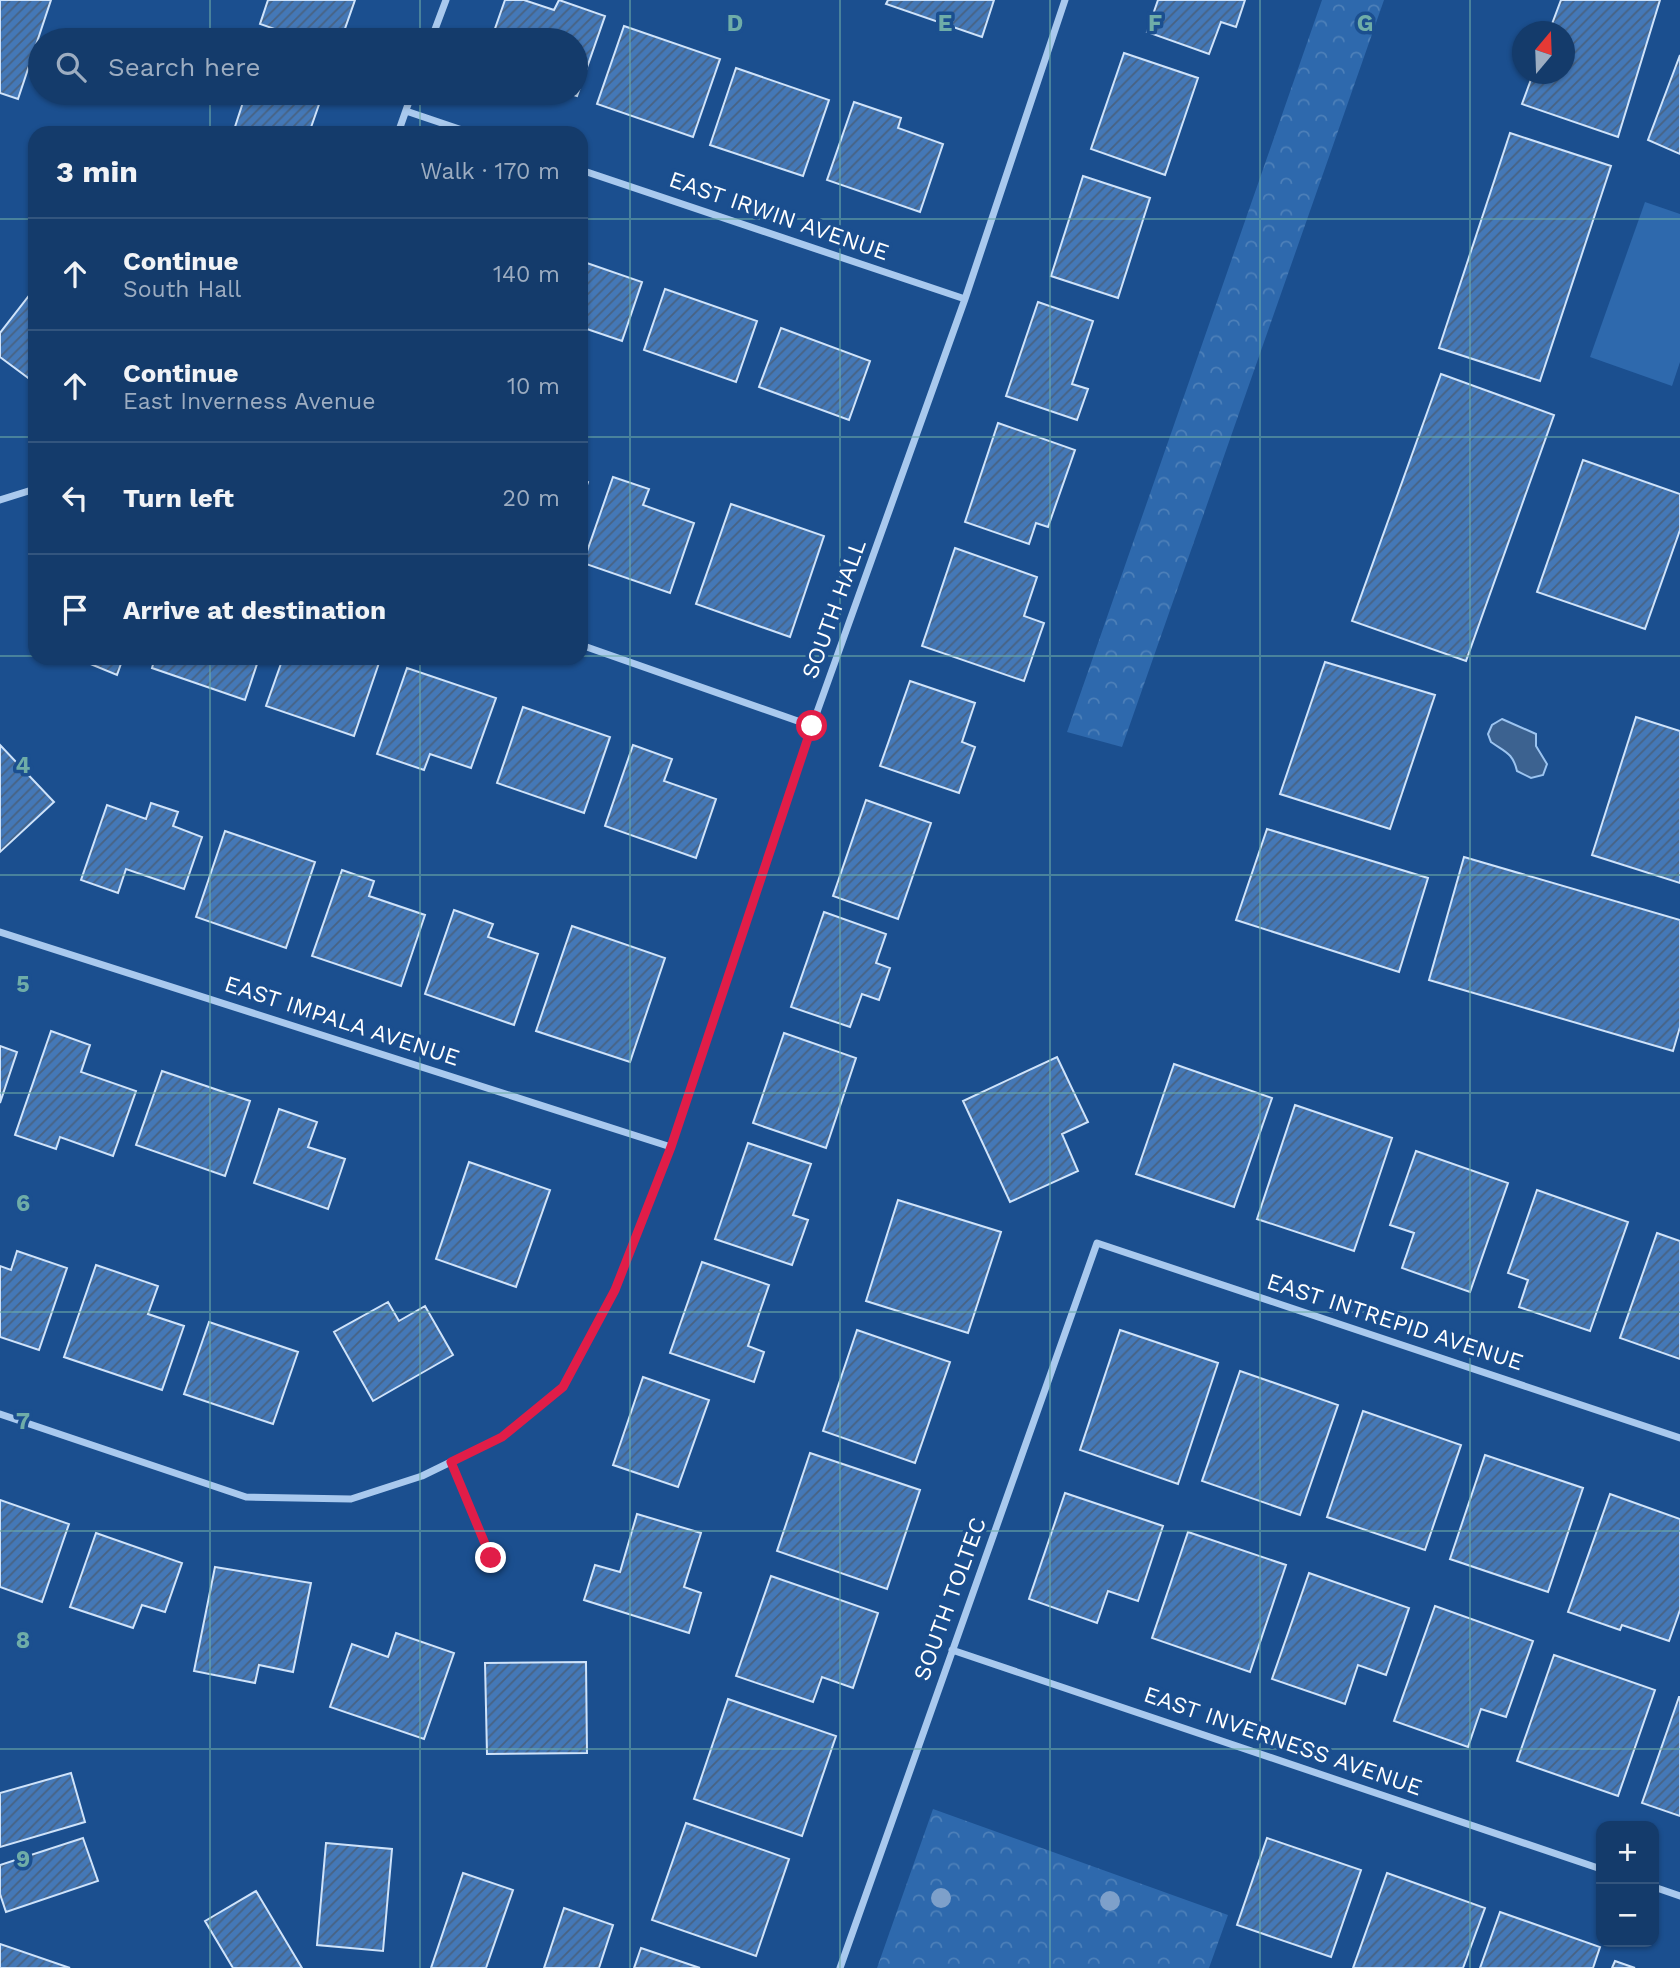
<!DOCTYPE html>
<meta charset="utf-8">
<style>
:root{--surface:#143b6b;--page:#1d4271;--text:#f1f3f6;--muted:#9dadc1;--line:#33557e}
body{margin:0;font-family:"Work Sans",sans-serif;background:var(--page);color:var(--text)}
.controls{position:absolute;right:21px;bottom:21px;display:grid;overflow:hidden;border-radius:14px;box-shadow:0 2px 5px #0004}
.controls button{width:63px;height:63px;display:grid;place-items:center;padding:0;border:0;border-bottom:2px solid var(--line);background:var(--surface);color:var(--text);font:35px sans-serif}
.compass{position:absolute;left:1512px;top:21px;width:63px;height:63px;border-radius:50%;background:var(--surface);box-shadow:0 2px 5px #0004;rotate:19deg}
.stop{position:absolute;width:21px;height:21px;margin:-16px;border:5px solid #e11d48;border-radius:50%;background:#fff}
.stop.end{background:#e11d48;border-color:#fff;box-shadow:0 2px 7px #0008}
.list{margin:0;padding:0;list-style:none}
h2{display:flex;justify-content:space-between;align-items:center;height:91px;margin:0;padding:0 28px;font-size:30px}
h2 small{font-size:23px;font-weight:400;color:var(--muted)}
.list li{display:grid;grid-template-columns:46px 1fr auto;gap:21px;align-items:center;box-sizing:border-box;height:112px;padding:0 28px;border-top:2px solid var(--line)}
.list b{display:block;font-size:26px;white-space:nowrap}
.list p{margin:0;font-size:23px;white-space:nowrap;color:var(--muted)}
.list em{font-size:23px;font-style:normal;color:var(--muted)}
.icon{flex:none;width:38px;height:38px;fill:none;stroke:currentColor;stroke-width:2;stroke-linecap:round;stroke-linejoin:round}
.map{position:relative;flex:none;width:1680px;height:1968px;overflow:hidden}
.search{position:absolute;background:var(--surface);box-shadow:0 2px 5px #0004;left:28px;top:28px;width:560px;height:77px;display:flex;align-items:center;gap:18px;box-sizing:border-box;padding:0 24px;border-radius:38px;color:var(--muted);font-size:26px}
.panel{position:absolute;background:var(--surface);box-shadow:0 2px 5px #0004;left:28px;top:126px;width:560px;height:539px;border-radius:21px}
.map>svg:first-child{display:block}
.park{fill:url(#park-crowns)}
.garden{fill:#2e69ad}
.water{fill:#3c6290;stroke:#9cc4f0;stroke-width:2}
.building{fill:url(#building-hatch);stroke:#cfe3fa;stroke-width:2}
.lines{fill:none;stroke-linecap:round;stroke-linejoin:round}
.minor{stroke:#a9c9ee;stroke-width:7}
.tree{fill:#7ea0ca}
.route{stroke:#e11d48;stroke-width:9}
.grid{fill:none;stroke:#6fada8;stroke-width:2;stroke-opacity:0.55}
.labels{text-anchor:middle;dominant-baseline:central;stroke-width:7;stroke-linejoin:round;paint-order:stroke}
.street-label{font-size:23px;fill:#fff;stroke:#1b4f8f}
.grid-label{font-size:23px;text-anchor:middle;font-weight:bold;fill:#6fada8;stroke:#1b4f8f;stroke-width:7;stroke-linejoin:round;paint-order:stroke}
</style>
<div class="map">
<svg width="1680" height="1968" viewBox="0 0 1680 1968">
<defs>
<pattern id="park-crowns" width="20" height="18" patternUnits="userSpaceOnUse" patternTransform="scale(1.75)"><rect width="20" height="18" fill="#2e69ad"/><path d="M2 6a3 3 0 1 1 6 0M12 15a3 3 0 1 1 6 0" fill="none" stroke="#4d80b9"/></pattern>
<pattern id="building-hatch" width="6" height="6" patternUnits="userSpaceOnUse" patternTransform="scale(1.75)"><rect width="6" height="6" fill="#4478b7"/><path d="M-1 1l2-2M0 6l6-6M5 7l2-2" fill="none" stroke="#486282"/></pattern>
</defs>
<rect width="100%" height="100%" fill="#1b4f8f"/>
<!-- park -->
<path class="park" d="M1322,0h62l-262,747 -55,-15z
M933,1809l295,106 -19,53h-332z"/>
<!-- garden -->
<path class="garden" d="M1645,202l35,12v148l-8,24 -82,-29z"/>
<!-- water -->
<path class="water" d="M1502,719l34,15v12l11,18 -4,11 -12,3 -14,-7c-4,-18 -12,-19 -26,-29l-3,-8 4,-9z"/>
<!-- building -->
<path class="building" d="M0,0h51l-33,99 -18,-6z
M268,0h87l-14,40h-35l-46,-16z
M505,0h19l30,10 5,-10 46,16 -28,80 -10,-3h9v-53h-85z
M888,0h106l-12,37 -96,-33z
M1158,0h87l-9,27 -15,-5 -12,32 -62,-22z
M1561,0h99l-42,137 -96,-33 11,-30h31v-42h-15z
M624,26l96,33 -27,78 -96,-33z
M1124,53l74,25 -33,97 -74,-26z
M1680,55v99l-32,-14z
M736,68l93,32 -26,76 -93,-31z
M246,93h77l-14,40h-76z
M854,102l47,16 -3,10 45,16 -23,68 -93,-32z
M1510,133l101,33 -71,215 -101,-33z
M1083,176l67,22 -32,100 -67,-22z
M581,261l61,21 -20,59 -41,-14z
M35,288v95l-35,-26v-24z
M665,289l92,32 -21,61 -92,-32z
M1038,302l55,19 -21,63 16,5 -11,31 -71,-24z
M781,328l89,33 -21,59 -90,-33z
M1441,374l113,41 -88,246 -114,-40z
M998,423l77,27 -27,77 -12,-4 -7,21 -64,-22z
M1583,460l97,34v36l-35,99 -108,-37z
M613,477l36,12 -6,16 51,18 -24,70 -87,-30z
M581,479l7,3 -7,22z
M731,504l93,32 -34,101 -94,-33z
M955,548l82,29 -13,39 20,7 -20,58 -102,-35z
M76,658h47l-6,17z
M155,658h104l-14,42 -93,-32z
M283,658l97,2 -26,76 -88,-30z
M1325,662l110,33 -45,134 -110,-35z
M407,668l89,30 -25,70 -41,-14 -6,16 -47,-16z
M910,681l65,22 -13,39 13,5 -16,46 -79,-27z
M523,707l87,30 -26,76 -87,-30z
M1636,717l44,14v152l-88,-28z
M0,745l54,57 -54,50z
M633,745l39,14 -8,22 52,18 -20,59 -91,-32z
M866,800l65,23 -33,96 -65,-23z
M151,803l27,9 -5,14 29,11 -18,52 -58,-20 -8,24 -37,-13 26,-75 39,14z
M1267,829l161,49 -29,94 -163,-52z
M225,831l90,31 -29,86 -90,-31z
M1464,857l216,63v107l-7,24 -244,-71z
M342,870l32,11 -5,15 56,19 -24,71 -89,-30z
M454,910l39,14 -5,13 50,17 -24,71 -89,-31z
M824,912l62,22 -10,29 14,5 -11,32 -17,-6 -12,33 -59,-20z
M572,926l93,32 -35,104 -94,-31z
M51,1031l39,14 -9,27 55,19 -23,65 -53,-19 -4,12 -41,-14z
M784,1033l72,25 -30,90 -73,-25z
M0,1046l17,6 -17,51z
M1057,1057l31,65 -26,12 16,37 -68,31 -47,-101z
M1174,1064l98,34 -38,109 -98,-33z
M162,1071l88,30 -25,75 -89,-31z
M1295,1105l97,33 -38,113 -97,-32z
M279,1109l38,13 -9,25 37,12 -17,50 -74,-26z
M748,1143l63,21 -18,51 15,5 -16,45 -77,-26z
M1416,1151l92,32 -38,109 -68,-24 12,-35 -24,-8z
M469,1162l81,28 -34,97 -80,-28z
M1537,1190l91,32 -38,109 -71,-24 9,-27 -20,-7z
M898,1200l103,32 -33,101 -102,-32z
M1657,1233l23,8v118l-60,-21z
M17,1251l50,17 -28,82 -39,-13v-71l11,4z
M702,1262l67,23 -21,61 16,6 -10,30 -84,-29z
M96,1265l62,21 -10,28 36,12 -22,64 -98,-33z
M388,1302l11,19 26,-15 28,49 -80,46 -39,-69z
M209,1322l89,30 -25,72 -89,-30z
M857,1330l93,32 -35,101 -92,-32z
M1120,1330l98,33 -40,121 -98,-34z
M1240,1371l98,34 -38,110 -98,-34z
M643,1377l66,23 -31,87 -65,-22z
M1363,1411l98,34 -36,105 -98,-33z
M810,1453l110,37 -33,99 -110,-38z
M1485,1455l98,33 -35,104 -98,-33z
M1065,1493l98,33 -25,75 -30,-10 -11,32 -68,-24z
M1610,1494l70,25v91l-11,31 -47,-16 -2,5 -52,-18z
M0,1500l69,24 -27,78 -42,-15z
M637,1514l64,19 -17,54 17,6 -12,40 -105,-33 11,-35 25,7z
M1188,1532l98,33 -36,107 -98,-34z
M96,1533l86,30 -17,49 -23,-7 -9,23 -63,-21z
M215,1567l96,16 -18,89 -34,-7 -4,18 -61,-12z
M1309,1573l100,35 -23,67 -28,-10 -13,39 -73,-25z
M771,1576l107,37 -25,75 -31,-11 -9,25 -77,-26z
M1435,1606l98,35 -27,76 -25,-8 -13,38 -74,-26z
M396,1633l58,20 -30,86 -94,-32 22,-63 36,13z
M1554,1655l101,35 -37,106 -101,-35z
M586,1662l1,91 -100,1 -2,-91z
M1679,1697h1v119l-38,-13z
M728,1699l108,37 -34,100 -108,-37z
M71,1773l14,49 -85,25v-54z
M686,1823l103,36 -33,97 -104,-36z
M83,1838l15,43 -92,31 -6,-18v-29z
M1267,1838l94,32 -30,87 -94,-32z
M326,1843l66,6 -9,102 -66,-6z
M463,1873l50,17 -27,78h-55z
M1387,1873l98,35 -22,60h-110z
M256,1891l46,77h-69l-28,-47z
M564,1908l49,17 -14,43h-55z
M1500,1912l100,35 -7,21h-113z
M0,1944l70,24h-70z
M641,1948l59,20h-66z
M1615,1961l20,7h-23z"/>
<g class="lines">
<!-- minor -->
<path class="minor" d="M431,40l15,-40
M406,111l65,22
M398,133l14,-40
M581,170l384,129
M0,500l35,-11
M581,645l231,81
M0,932l671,215
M0,1414l246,83 105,2 71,-23 80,-39 61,-50 52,-97 56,-143 141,-421 153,-427 100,-299
M451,1462l40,96
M952,1650l649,219
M1654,1887l26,9
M840,1968l257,-725 583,195"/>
</g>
<!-- trees -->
<g class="tree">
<circle cx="941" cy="1898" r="10"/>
<circle cx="1110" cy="1901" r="10"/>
</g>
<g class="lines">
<!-- route -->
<path class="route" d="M491,1558l-40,-96 51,-25 61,-50 52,-97 56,-143 141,-421"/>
</g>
<!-- grid -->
<path class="grid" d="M210,0v40M420,0v40M630,0v1968M840,0v1968M1050,0v1968M1260,0v1968M1470,0v1968M210,93v40M420,93v40M0,219h35M581,219h1099M0,437h35M581,437h1099M0,656h35M581,656h1099M210,658v1310M420,658v1310M0,875h1680M0,1093h1680M0,1312h1680M0,1531h1680M0,1749h1680"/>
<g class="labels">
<!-- street labels -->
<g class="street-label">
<text transform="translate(779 216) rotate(19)">EAST IRWIN AVENUE</text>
<text transform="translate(834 609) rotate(-70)">SOUTH HALL</text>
<text transform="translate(342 1021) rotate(18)">EAST IMPALA AVENUE</text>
<text transform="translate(1395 1322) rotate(18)">EAST INTREPID AVENUE</text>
<text transform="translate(950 1599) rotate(-70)">SOUTH TOLTEC</text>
<text transform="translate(1283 1741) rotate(19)">EAST INVERNESS AVENUE</text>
</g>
</g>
<g class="grid-label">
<text x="735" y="31">D</text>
<text x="945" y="31">E</text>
<text x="1155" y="31">F</text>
<text x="1365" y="31">G</text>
<text x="23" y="773">4</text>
<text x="23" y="992">5</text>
<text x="23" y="1211">6</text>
<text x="23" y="1429">7</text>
<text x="23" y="1648">8</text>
<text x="23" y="1867">9</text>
</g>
</svg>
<div class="controls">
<button>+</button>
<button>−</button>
</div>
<svg class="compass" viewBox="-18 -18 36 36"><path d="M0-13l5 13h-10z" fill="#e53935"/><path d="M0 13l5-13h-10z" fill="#9dadc1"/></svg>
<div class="stop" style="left:812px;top:726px"></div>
<div class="stop end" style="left:491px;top:1558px"></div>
<div class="search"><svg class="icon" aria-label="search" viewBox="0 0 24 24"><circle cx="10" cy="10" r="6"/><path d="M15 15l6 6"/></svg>Search here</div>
<section class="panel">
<h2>3 min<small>Walk · 170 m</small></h2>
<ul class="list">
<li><svg class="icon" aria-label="ahead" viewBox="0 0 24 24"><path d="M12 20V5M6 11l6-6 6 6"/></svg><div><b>Continue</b><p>South Hall</p></div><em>140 m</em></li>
<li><svg class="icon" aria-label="ahead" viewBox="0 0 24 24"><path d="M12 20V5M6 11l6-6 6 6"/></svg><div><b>Continue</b><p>East Inverness Avenue</p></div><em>10 m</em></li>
<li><svg class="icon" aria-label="left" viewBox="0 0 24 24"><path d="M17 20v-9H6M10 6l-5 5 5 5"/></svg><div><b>Turn left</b></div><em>20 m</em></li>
<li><svg class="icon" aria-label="arrive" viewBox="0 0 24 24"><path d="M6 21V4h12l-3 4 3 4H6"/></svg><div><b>Arrive at destination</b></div></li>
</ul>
</section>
</div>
